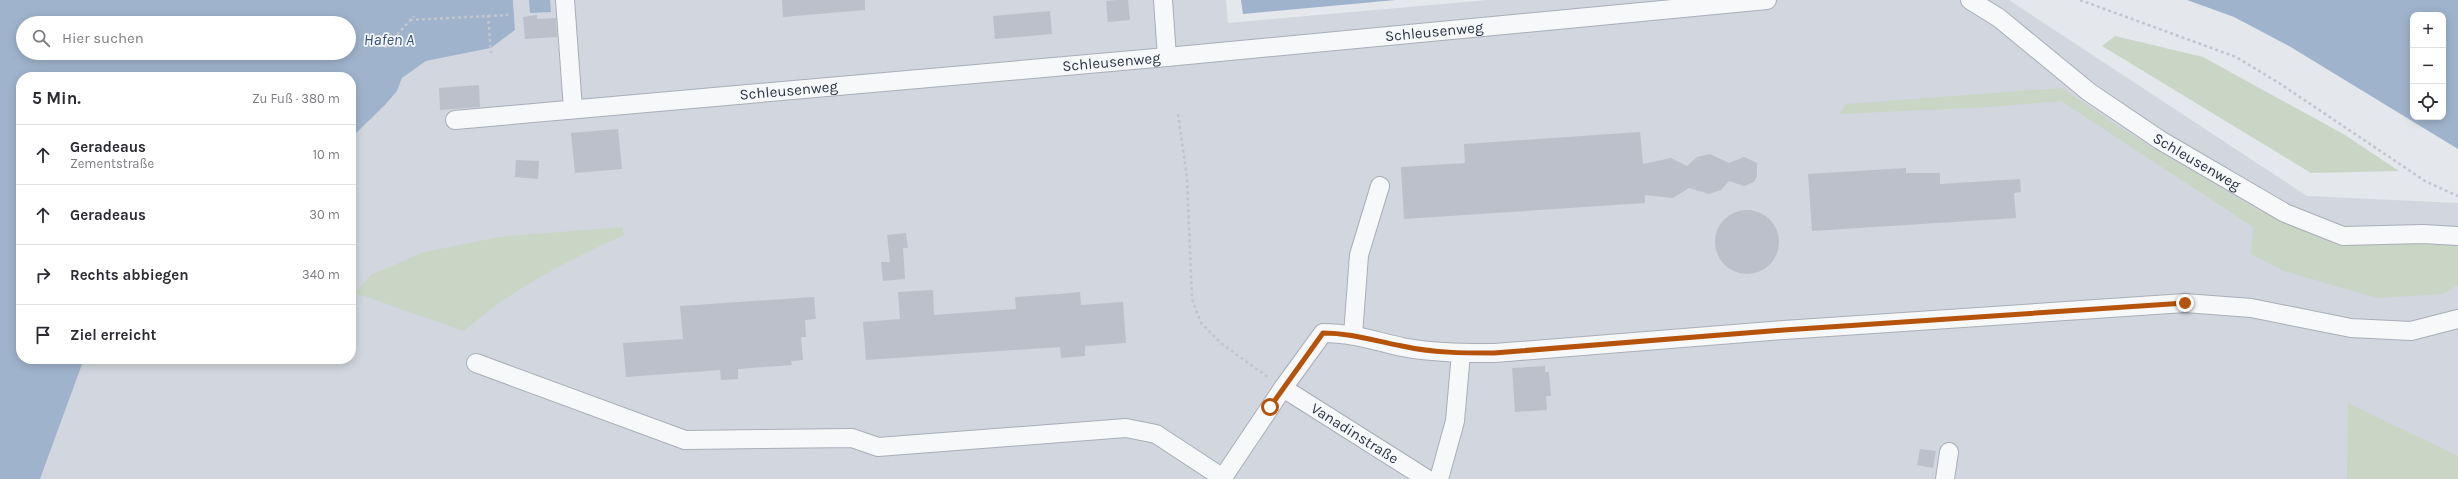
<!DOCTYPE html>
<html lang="de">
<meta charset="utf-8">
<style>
:root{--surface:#fff;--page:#f7f7f7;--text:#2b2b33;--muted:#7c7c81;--line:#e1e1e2}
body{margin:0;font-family:Karla,sans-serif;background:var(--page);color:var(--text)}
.controls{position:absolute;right:12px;top:12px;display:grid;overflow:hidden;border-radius:8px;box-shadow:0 2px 10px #0003}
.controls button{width:36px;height:36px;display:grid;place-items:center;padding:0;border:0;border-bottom:1px solid var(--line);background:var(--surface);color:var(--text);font:20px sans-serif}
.stop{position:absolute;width:12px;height:12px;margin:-9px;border:3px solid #b45309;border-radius:50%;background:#fff}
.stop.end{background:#b45309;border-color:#fff;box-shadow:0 1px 4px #0008}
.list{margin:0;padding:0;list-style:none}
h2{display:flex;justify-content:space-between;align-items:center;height:52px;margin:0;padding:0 16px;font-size:17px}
h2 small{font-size:13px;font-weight:400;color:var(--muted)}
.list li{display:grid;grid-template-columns:26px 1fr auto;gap:12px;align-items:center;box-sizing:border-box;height:60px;padding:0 16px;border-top:1px solid var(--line)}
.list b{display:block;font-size:15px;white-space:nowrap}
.list p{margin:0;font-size:13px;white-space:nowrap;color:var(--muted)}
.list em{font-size:13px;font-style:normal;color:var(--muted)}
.icon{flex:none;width:22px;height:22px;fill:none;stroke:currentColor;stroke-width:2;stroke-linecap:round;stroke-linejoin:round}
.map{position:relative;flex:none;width:2458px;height:479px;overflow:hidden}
.search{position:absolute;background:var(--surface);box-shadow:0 2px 10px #0003;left:16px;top:16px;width:340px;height:44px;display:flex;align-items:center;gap:10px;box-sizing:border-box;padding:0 14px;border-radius:22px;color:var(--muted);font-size:15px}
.panel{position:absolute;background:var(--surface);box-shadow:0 2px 10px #0003;left:16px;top:72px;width:340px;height:292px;border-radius:16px}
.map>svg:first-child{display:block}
.built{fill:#d2d6de}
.green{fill:#c9d6c5}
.water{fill:#9fb4cc;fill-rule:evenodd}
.building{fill:#bbc0ca}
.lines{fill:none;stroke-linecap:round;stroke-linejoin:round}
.minor-casing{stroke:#a9aeb7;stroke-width:20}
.path{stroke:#c2c5cb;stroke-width:2.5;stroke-dasharray:3 3;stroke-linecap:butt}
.minor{stroke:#f7f8fa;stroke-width:18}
.route{stroke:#b45309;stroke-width:5}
.labels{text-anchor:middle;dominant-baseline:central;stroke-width:3.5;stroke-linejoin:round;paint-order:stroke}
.street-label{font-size:15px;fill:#2b3445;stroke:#f4f6f9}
.water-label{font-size:16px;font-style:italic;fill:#34527a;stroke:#f4f6f9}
</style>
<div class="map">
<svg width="2458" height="479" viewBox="0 0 2458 479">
<rect width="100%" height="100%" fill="#e4e7ec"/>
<!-- built -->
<path class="built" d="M513,0h713l2,23 260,-23h521l298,196 151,7v276h-2418l44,-120h267v-221l34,-33 12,-14 5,-13 24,-17 65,-13 24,-18z"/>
<!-- green -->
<path class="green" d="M2115,36l88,21 142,78 54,36 -88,2 -209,-127z
M2062,88l62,42 137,82 113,31 84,2v40l-15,9 -66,4 -93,-27 -33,-17 2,-27 -192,-126 -71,6 -151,7 7,-10z
M622,227l2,8c-57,26 -113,54 -160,96l-109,-38 16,-18 53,-23 75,-15z
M2348,403l110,53v23h-111z"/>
<!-- water -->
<path class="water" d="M0,0h513l2,30 -24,18 -65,13 -24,17 -5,13 -12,14 -34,33v-61h-330v282h63l-44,120h-40zM23,23h326v30h-326z
M529,0h21l1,12 -21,1z
M1241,0h155l-153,14z
M2187,0h271v149l-169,-103 -55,-29zM2413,15h30v102h-30z"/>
<!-- building -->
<path class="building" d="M782,0h83v10l-82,7z
M1117,0h11l2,20 -22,2 -2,-21z
M1050,11l2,23 -57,5 -2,-23z
M537,15v4l19,-1 1,19 -32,2 -2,-22z
M479,85l1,22 -40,3 -1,-22z
M618,129l4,40 -47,4 -4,-40z
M1640,132l3,32 28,-6 16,8 10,-9 13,-3 19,9 15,-6 13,6v13l-3,6 -10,4 -15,-5 -8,9 -12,4 -20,-6 -16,10 -28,-3v8l-241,16 -3,-52 64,-4 -1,-19z
M516,160l23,1 -1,18 -23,-2z
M1906,168v5h34v11l80,-5 1,13 -7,1 2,25 -204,13 -4,-57z
M1715 242a32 32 0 1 1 64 0a32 32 0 1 1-64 0Z
M906,233l2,15h-5l2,31 -22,2 -2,-19h9l-3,-27z
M933,290l1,25 82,-6 -1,-12 44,-3 21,-2 1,13 42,-3 3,41 -41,3v10l-24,2 -1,-11 -194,13 -3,-38 37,-3 -2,-27z
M814,297l2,22 -11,1 1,17h-5l2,23 -12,1 1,4 -54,4v10l-17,1 -1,-10 -94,7 -3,-34 60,-4 -3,-33z
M1545,366v6h4l2,24h-5l1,14 -32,2 -3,-44z
M1920,449l16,2 -3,17 -16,-3z"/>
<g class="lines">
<defs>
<g id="minor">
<path d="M565,0l8,109"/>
<path d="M1163,0l4,57"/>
<path id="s1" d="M1970,0l29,18 90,74 71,48 125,73 58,23 80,-2 35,2"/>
<path id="s2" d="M455,120l712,-63 600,-57"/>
<path d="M1353,335l6,-80 21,-69"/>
<path d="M476,363l209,77 167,-2 26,9 248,-19 30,6 67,44"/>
<path id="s3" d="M1283,388l144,91"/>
<path d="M1222,479l61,-91 40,-55c28,0 52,8 79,14 31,6 62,6 93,6l289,-23 401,-27 66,5 100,20 60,3 47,-12"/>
<path d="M1439,479l16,-58 6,-68"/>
<path d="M1945,479l4,-27"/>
</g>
</defs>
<!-- minor casing -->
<use href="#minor" class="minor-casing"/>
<!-- path -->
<path class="path" d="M2080,0l156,57 43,26 146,98 33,15
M488,15l3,38
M410,20l98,-5
M385,48l29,-32
M1178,114l9,64 5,121 9,24 21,21 47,34"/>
<!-- minor -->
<use href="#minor" class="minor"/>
</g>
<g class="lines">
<!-- route -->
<path class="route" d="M1270,407l53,-74c28,0 52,8 79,13 31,7 62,7 92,7l290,-23 401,-27"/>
</g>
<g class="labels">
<!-- street labels -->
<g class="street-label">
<text stroke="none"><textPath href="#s2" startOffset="983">Schleusenweg</textPath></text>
<text stroke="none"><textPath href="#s2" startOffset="659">Schleusenweg</textPath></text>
<text stroke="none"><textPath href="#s2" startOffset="335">Schleusenweg</textPath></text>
<text stroke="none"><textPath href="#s1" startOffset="279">Schleusenweg</textPath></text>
<text stroke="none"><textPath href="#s3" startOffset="85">Vanadinstraße</textPath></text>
</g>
<!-- water labels -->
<g class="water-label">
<text x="389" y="39">Hafen A</text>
</g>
</g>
</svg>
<div class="controls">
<button>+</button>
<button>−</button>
<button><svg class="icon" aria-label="locate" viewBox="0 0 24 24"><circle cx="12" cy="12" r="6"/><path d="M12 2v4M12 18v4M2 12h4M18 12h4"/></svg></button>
</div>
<div class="stop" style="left:1270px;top:407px"></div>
<div class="stop end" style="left:2185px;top:303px"></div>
<div class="search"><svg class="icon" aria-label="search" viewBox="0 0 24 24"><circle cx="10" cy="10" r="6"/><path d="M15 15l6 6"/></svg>Hier suchen</div>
<section class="panel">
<h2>5 Min.<small>Zu Fuß · 380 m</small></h2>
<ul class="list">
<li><svg class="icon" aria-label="ahead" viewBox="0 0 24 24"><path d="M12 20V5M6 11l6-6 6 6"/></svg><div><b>Geradeaus</b><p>Zementstraße</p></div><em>10 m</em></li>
<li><svg class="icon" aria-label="ahead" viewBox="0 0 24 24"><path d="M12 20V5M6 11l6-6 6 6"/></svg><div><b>Geradeaus</b></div><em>30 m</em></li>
<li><svg class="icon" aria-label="right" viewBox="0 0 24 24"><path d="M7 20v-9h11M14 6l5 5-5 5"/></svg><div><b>Rechts abbiegen</b></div><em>340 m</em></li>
<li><svg class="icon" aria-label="arrive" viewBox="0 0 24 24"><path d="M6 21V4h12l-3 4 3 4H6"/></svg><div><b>Ziel erreicht</b></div></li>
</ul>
</section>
</div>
